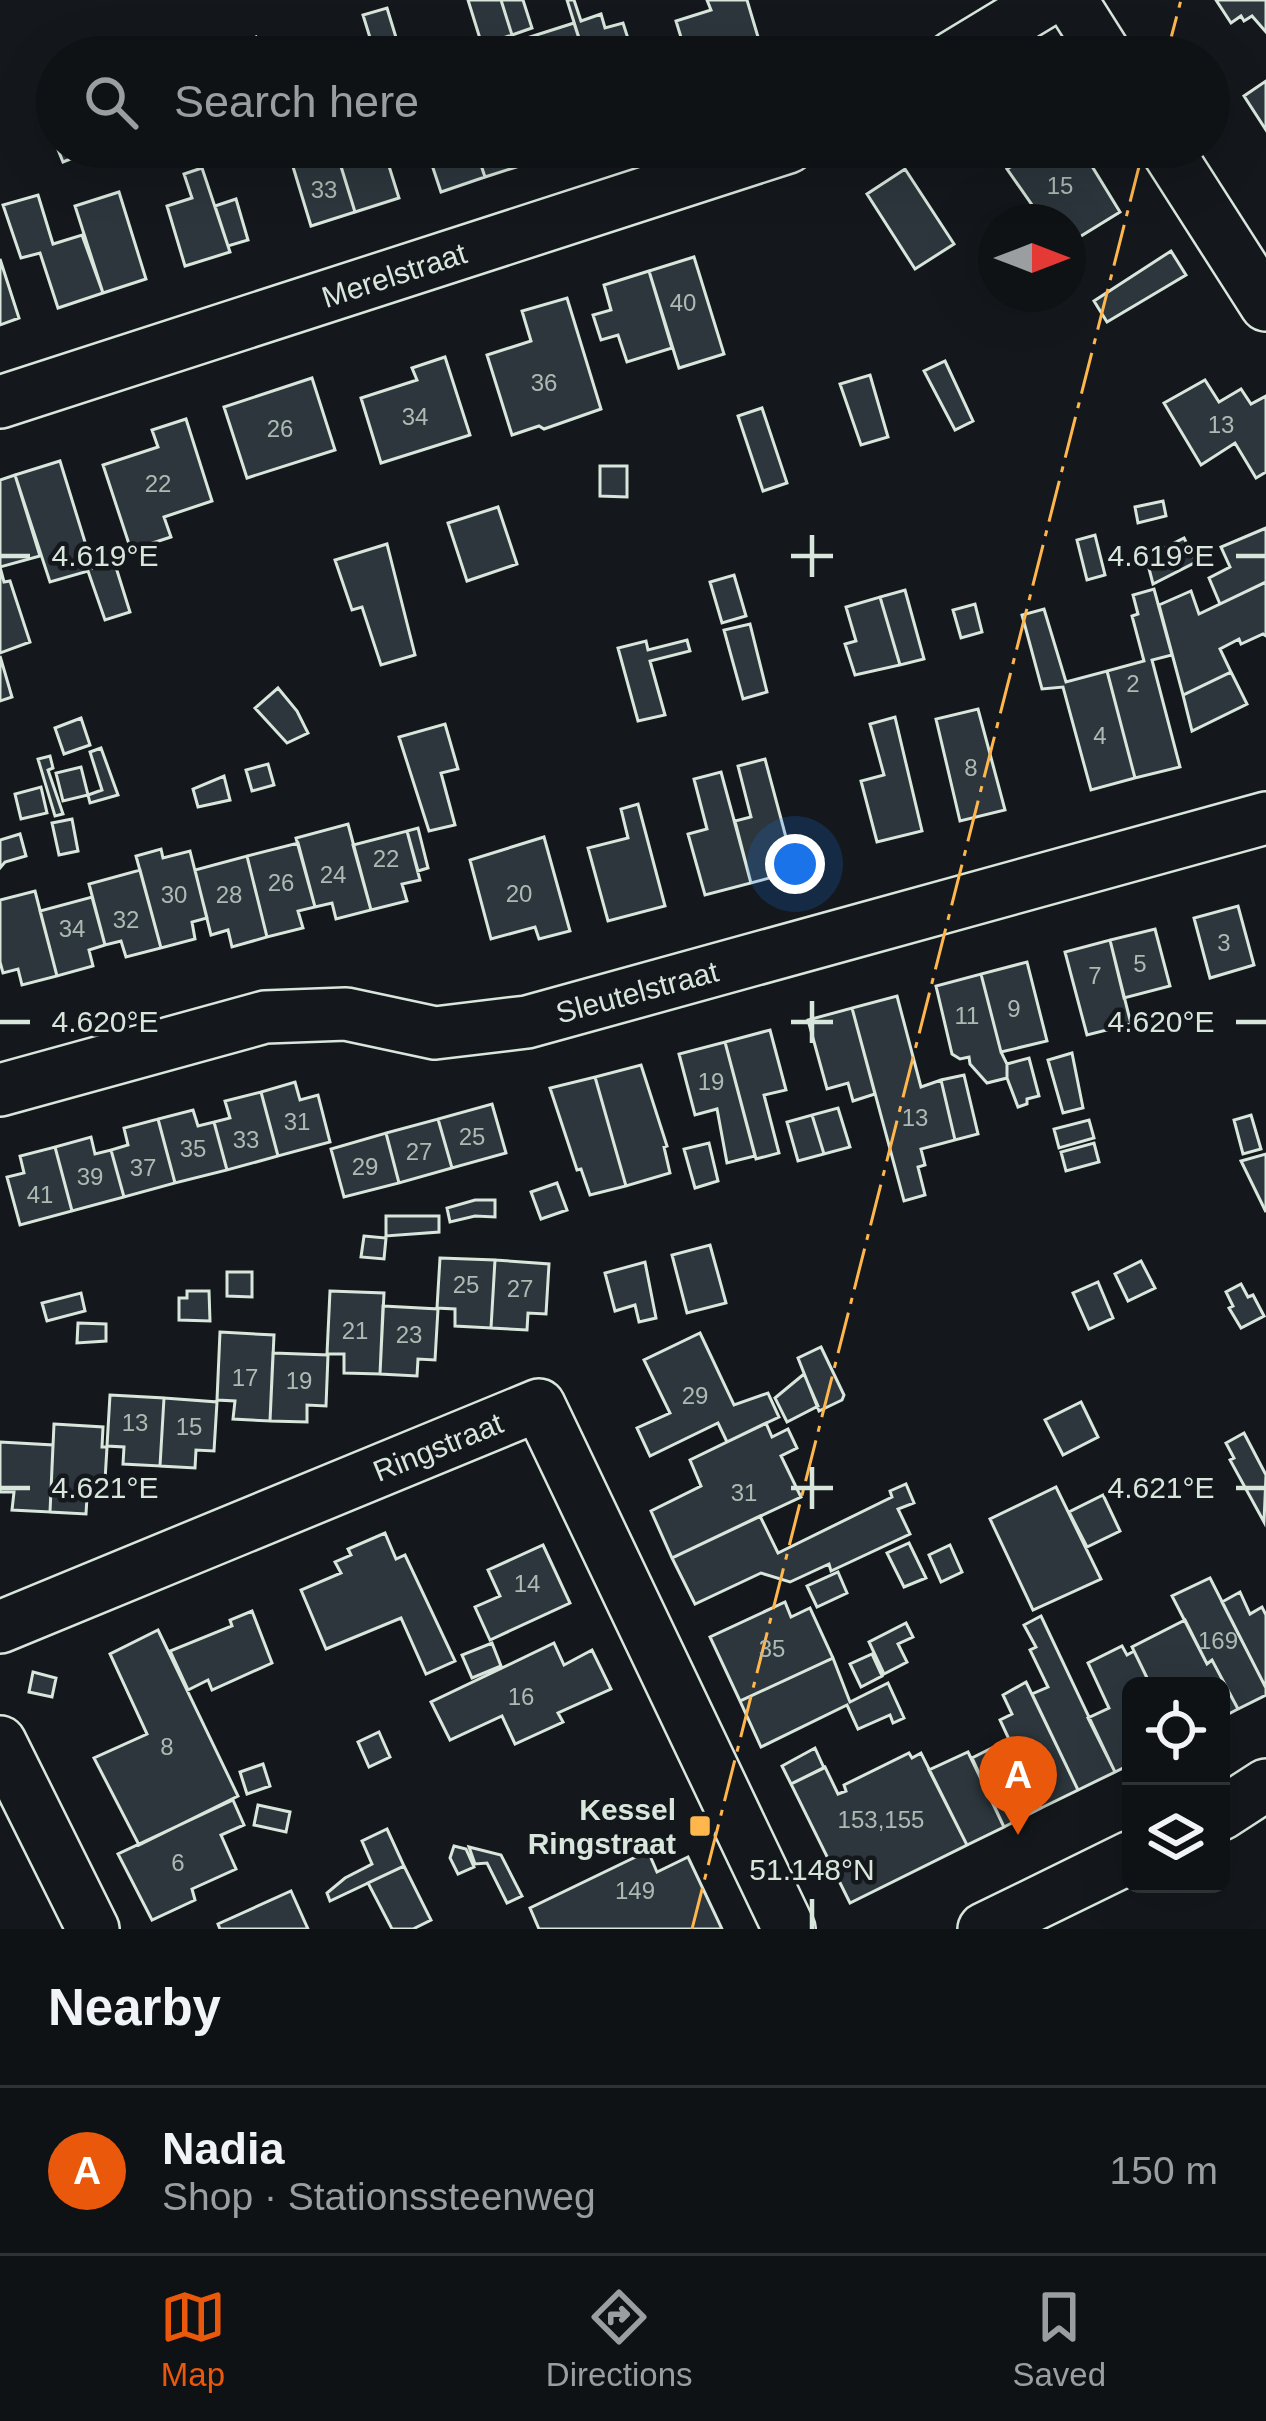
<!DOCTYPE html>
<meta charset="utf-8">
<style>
:root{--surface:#0f1215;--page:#1d2022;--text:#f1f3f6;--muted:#9b9ea0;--line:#2f3234;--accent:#ea580c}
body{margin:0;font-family:Arial,sans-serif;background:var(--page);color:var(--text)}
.controls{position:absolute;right:36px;bottom:36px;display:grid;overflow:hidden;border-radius:18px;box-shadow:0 12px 48px #0002}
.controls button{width:108px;height:108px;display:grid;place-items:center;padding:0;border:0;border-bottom:3px solid var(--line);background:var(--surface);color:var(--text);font:60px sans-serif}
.compass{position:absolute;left:978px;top:204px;width:108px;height:108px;border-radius:50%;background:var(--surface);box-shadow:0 12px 48px #0002;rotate:90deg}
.you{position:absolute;left:795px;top:864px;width:42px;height:42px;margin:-30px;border:9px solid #fff;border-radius:50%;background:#1a73e8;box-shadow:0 0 0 18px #1a73e833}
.badge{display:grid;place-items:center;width:78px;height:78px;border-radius:50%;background:var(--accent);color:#fff;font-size:39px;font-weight:700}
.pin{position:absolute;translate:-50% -99px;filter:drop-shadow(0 3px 6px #0008)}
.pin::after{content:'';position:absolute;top:63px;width:42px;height:36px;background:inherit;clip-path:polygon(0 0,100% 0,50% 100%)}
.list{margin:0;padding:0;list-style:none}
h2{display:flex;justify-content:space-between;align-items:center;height:156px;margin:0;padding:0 48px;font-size:51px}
h2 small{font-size:39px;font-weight:400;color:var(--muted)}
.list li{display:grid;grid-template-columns:78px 1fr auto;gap:36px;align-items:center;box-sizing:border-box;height:168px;padding:0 48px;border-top:3px solid var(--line)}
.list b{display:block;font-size:45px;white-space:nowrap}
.list p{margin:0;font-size:39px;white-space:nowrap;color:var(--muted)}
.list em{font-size:39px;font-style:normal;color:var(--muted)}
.icon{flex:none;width:66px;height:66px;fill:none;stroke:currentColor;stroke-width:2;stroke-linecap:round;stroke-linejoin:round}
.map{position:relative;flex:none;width:1266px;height:1929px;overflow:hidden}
.search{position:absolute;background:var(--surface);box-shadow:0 12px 48px #0002;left:36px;right:36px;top:36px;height:132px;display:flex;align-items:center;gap:30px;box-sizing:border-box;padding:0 42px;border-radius:66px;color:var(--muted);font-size:45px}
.sheet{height:324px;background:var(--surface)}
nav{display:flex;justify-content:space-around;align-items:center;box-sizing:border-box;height:168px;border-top:3px solid var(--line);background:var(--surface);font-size:33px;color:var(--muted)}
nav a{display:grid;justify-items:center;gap:6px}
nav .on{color:var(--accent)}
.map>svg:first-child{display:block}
.building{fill:#2c363c;stroke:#d8e6dc;stroke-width:3}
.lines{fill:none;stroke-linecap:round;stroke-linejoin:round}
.minor-casing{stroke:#d8e6dc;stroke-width:56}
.minor{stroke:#14181c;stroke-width:51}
.power{stroke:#ffb74d;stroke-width:3;stroke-dasharray:42 9 6 9;stroke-linecap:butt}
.ticks{fill:none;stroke:#d8e6dc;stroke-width:4.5}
.poi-dot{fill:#ffb74d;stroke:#14181c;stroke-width:4.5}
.labels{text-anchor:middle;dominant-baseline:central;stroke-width:9;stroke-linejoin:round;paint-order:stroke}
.number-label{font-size:24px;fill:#adbab4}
.street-label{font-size:30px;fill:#d8e6dc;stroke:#14181c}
.poi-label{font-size:30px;font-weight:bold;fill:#d8e6dc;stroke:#14181c;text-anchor:end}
.ticks-label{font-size:30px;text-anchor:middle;fill:#d8e6dc;stroke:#14181c;stroke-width:9;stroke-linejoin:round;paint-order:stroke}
</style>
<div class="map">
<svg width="1266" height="1929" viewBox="0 0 1266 1929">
<rect width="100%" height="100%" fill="#14181c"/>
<!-- building -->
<path class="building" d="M468,0h33l11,35 -30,10z
M501,0h22l9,28 -20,7z
M567,0h7l7,21 20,-7 4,14 18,-5 11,34h-49z
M707,0h40l17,57h-77l-11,-36 35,-11z
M1216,0h50v32l-14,-16 -8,5 -3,-5 -10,7z
M387,8l15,49h-26l-13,-42z
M574,23l11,34h-48l-7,-20z
M256,37l7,20h-27l-4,-12z
M1266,81v49l-22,-34z
M57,147h23l3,7 -20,8z
M287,147h48l20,65 -44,14z
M335,147h48l16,51 -44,14z
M426,147h49l10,30 -44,15z
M475,147h49l5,16 -44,14z
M1020,147h54l4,6 4,-3 38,62 -52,32v-22h-24l-37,-53 20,-12z
M202,168l28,84 -45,14 -18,-60 25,-8 -8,-24z
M905,169l49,75 -39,25 -48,-75z
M119,192l27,87 -43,14 -28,-87z
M38,195l15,49 29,-9 21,58 -45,15 -18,-55 -19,5 -18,-53z
M236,199l12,41 -20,6 -13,-40z
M1171,251l15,24 -79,47 -13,-21z
M694,257l30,97 -45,14 -30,-97z
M0,259l19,59 -19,7z
M649,271l23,77 -45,14 -9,-27 -17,5 -8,-25 18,-5 -7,-25z
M567,298l34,111 -57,20 -5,-3 -27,9 -25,-80 44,-14 -9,-30z
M445,357l25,78 -89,28 -20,-65 56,-18 -5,-12z
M945,361l28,60 -18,9 -31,-59z
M870,375l18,62 -27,8 -21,-61z
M312,378l23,72 -88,28 -23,-71z
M1205,380l14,22 22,-13 10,15 15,-8v76l-10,6 -21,-35 -34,22 -37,-62z
M762,408l25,75 -24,8 -25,-75z
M186,419l26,82 -48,16 7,20 -40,13 -28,-85 55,-18 -6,-17z
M60,461l33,107 21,-7 16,51 -25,8 -17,-49 -38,11 -35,-107z
M600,466h27v31l-27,-1z
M15,475l25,81 -40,11v-87z
M1163,501l3,15 -28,7 -3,-16z
M498,507l19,57 -50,17 -19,-58z
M1266,528v54l-46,22 -11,-26 21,-11 -9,-20z
M1095,535l10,40 -18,5 -10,-40z
M1184,538l12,24 -43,22 -7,-27z
M387,544l28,111 -34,10 -19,-58 -10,3 -17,-50z
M0,567l4,15 6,-1 20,61 -30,11z
M734,575l12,41 -24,7 -12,-41z
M1266,582v54l-3,-2 -22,10 -2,-5 -19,10 11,23 -48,23 -24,-90 32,-14 8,23z
M1154,589l18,66 -20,5 28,107 -45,11 -28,-107 37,-10 -12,-45 6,-2 -5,-19z
M905,590l19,69 -24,6 -20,-68z
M880,597l20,68 -45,10 -10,-31 11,-3 -10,-34z
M975,604l7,28 -21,6 -8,-28z
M1044,609l22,73 41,-11 28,107 -44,12 -28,-103 -21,2 -20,-74z
M750,624l17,68 -24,7 -19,-69z
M687,640l3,11 -40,10 15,54 -27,6 -20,-73 28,-7 2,9z
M0,656l12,41 -12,4z
M1231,672l16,32 -55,27 -9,-36z
M278,688l19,23 11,22 -21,10 -32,-35z
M978,709l27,101 -45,11 -24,-102z
M895,717l27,114 -45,11 -16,-61 23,-6 -14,-51z
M81,718l9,27 -26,9 -9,-26z
M445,724l13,45 -17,4 14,52 -26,6 -30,-94z
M101,748l17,47 -28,8 -2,-8 14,-5 -12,-38z
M50,756l3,12 -5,2 15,44 -8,2 -17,-57z
M765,759l30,112 -44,12 -16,-62 16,-4 -13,-51z
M268,764l6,21 -22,6 -6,-21z
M81,767l7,28 -25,6 -7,-28z
M721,772l30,111 -46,12 -17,-61 19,-5 -13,-50z
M224,776l6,24 -32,7 -5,-18z
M41,787l6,26 -26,6 -6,-25z
M638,804l27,102 -57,15 -20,-73 40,-10 -7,-29z
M72,819l6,32 -19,4 -7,-32z
M348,824l23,86 -35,9 -4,-16 -17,4 -19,-69z
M418,828l10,40 -10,3 -11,-40z
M407,831l13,49 -18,4 5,17 -36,9 -18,-65z
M20,834l6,22 -21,6 -5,6v-28z
M544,837l26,94 -31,8 -4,-12 -44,12 -21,-79z
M298,843l17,64 -17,4 5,17 -36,9 -20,-81z
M161,849l2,9 27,-7 17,67 -15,4 3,17 -34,9 -25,-92z
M247,856l20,81 -35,10 -4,-17 -17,5 -16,-65z
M140,870l21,78 -35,9 -5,-16 -16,4 -16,-61z
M35,891l22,85 -35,9 -4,-16 -15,4 -3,-11v-62z
M92,897l13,48 -16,5 4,16 -36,10 -17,-65z
M1238,906l16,59 -44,13 -16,-60z
M1155,929l15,57 -46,12 -14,-58z
M1110,940l21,84 -44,11 -22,-83z
M1027,962l20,79 -46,11 -20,-78z
M981,974l20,78 6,12v14l-20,5 -17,-19 -1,-7 -9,2 -8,-5 -16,-68z
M897,996l24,91 20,-7 14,60 -34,9 4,16 -7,2 7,28 -21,6 -52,-193z
M852,1008l23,86 -22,7 -5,-18 -21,6 -19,-69z
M770,1030l16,60 -22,5 15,58 -23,6 -31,-117z
M725,1042l30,114 -28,7 -10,-54 -22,6 -16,-61z
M1072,1053l11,55 -20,5 -15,-53z
M1029,1058l10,38 -12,3v5l-9,3 -11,-29v-14z
M641,1065l26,81 -3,1 6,26 -44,13 -31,-109z
M964,1075l14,59 -23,6 -14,-60z
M595,1077l31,109 -36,9 -9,-26 -4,1 -27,-82z
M295,1082l5,18 18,-5 12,47 -52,14 -17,-64z
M261,1092l17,64 -51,14 -13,-48 16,-4 -5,-17z
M492,1104l14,49 -54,15 -14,-49z
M838,1108l12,39 -26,7 -12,-39z
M193,1110l5,16 16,-4 13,48 -52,13 -17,-64z
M812,1115l12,39 -26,7 -11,-39z
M1251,1115l10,34 -18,5 -9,-34z
M158,1119l17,64 -51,14 -13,-47 17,-5 -4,-17z
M438,1119l14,49 -53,15 -13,-50z
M1089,1120l5,18 -35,10 -5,-19z
M386,1133l13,50 -55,14 -13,-48z
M91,1137l4,17 16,-4 13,47 -52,14 -17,-64z
M709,1143l9,38 -23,7 -11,-39z
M1094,1143l5,19 -33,9 -5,-19z
M55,1147l17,64 -52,14 -13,-48 17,-4 -4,-17z
M1266,1154v58l-25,-51z
M557,1183l10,27 -26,9 -10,-27z
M475,1200h20v17l-20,-1 -25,6 -3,-14z
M386,1216h53v16l-53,4z
M364,1236l22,2 -2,21 -23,-2z
M710,1245l16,58 -39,10 -15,-58z
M440,1258l55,2 -4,68 -36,-2v-17l-18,-1z
M495,1260l54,4 -3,50 -18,-1 -1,17 -36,-2z
M1141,1261l14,27 -27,13 -13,-27z
M645,1262l11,56 -17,4 -4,-17 -20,6 -10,-38z
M227,1272h25v25l-25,-1z
M1098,1282l15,36 -24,11 -16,-36z
M1241,1284l7,13 5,-2 11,21 -23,12 -12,-20 4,-2 -7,-14z
M187,1291h22l1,30 -31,-1v-22h8z
M330,1291l54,2 -4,81 -36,-1v-19h-17z
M81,1293l4,18 -38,10 -5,-18z
M383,1306l55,3 -3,51 -17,-1 -1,17 -37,-2z
M78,1323l28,1v17l-29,2z
M220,1332l54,3 -4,86 -37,-2 2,-18 -18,-1z
M700,1333l34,72 34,-12 11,24 -52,25 -9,-19 -68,33 -13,-28 33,-15 -26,-53z
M821,1347l23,48 -2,5 -23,11 -21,-53z
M273,1353l55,2 -2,51 -19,-1v17l-37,-1z
M804,1374l14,32 -31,16 -12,-24z
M110,1395l54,3 -4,68 -37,-2 1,-17 -17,-1z
M164,1398l53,4 -3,49 -18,-1 -1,18 -35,-2z
M1081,1402l17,35 -35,18 -18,-35z
M766,1423l6,14 16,-8 9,19 -16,8 20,41 -129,61 -21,-47 50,-25 -11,-26z
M54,1424l49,3 -1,20h5l-3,50h-17l-1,17 -36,-2z
M1244,1433l22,42 -2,47 -34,-62 4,-2 -8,-15z
M0,1442l53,3 -3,67 -38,-2 2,-18h-14z
M906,1484l8,19 -16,6 12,25 -79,37 -2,-7 -39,18 -29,-9 -66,31 -23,-46 88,-42 18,37 114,-56 -2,-6z
M1056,1487l45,92 -68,31 -43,-91z
M1103,1495l17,36 -33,16 -18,-35z
M385,1533l11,26 9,-4 50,106 -29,13 -25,-56 -75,31 -25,-59 40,-17 -6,-11 16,-7 -3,-6z
M909,1543l17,35 -22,9 -17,-34z
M543,1545l27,58 -80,37 -15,-33 25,-11 -12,-26z
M950,1545l12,27 -21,10 -12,-27z
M838,1572l9,21 -30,14 -10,-21z
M1210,1578l56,110v7l-28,14 -26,-49 -5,4 -35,-68z
M1240,1592l10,22 12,-7 4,8v73l-44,-86z
M785,1602l6,15 19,-9 23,50 -93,43 -30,-64z
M252,1611l20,52 -60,27 -4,-10 -20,10 -18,-39 62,-25 -2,-6z
M1041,1616l74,156 -37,18 -46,-96 16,-7 -18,-37 6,-3 -12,-22z
M1185,1620l22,44 5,-4 26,49 -17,9v-32h-70l-19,-39z
M906,1623l7,14 -15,7 9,18 -23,12 -15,-32z
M158,1630l80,166 -99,49 -45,-87 53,-24 -37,-80z
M492,1643l9,23 -29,12 -10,-23z
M554,1643l10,22 28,-15 19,39 -53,24 5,9 -48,22 -13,-28 -52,24 -19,-38z
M1122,1646l5,9 7,-4 17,35h-20v78l-16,8 -27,-54 21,-10 -21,-45z
M872,1654l10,22 -21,11 -11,-23z
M833,1658l17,44 38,-19 16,35 -11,5 -3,-8 -32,14 -11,-24 -86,42 -21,-46z
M33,1672l23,6 -4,19 -23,-5z
M1026,1682l52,108 -37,18 -41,-88 12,-6 -9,-19z
M379,1732l11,25 -21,10 -11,-25z
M1008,1740l33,68 -37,19 -32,-69z
M815,1748l9,20 -33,16 -9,-18z
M968,1752l36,75 -37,18 -38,-75z
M909,1753l3,5 9,-5 46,92 -117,58 -59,-119 34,-17 13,27 8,-3 -2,-6z
M263,1764l7,22 -23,8 -7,-22z
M233,1800l11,25 -23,10 15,34 -44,20 3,11 -43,20 -34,-66z
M258,1805l32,7 -4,20 -32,-7z
M387,1829l17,37 -74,35 -3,-8 18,-15 27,-14 -10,-23z
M454,1846l12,3 8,18 -16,7 -8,-16z
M469,1847l32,8 21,41 -15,7 -20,-40 -12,1z
M648,1851l9,21 31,-15 34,72h-183l-9,-21z
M404,1866l27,54 -18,9h-21l-24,-46z
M291,1891l17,38h-88l-2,-5z"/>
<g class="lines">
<defs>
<path id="minor" d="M1071,0l36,57
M953,57l94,-57
M1165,147l101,158
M0,402l788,-255
M0,1090l265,-73 81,-3 89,19 92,-11 739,-204
M0,1627l539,-222 250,524
M0,1742l93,187
M1221,1814l45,-29
M984,1929l147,-72"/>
</defs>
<!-- minor casing -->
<use href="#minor" class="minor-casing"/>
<!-- minor -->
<use href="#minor" class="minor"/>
<!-- power -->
<path class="power" d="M1166,57l15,-57
M692,1929l452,-1782"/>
</g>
<!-- ticks -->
<path class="ticks" d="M812,535v42M0,556h30M791,556h42M1236,556h30M812,1001v42M0,1022h30M791,1022h42M1236,1022h30M812,1467v42M0,1488h30M791,1488h42M1236,1488h30M812,1899v30"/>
<!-- markers -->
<rect class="poi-dot" x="688" y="1814" width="24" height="24" rx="6"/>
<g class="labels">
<!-- number labels -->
<g class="number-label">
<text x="1060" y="185">15</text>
<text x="324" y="189">33</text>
<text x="683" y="302">40</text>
<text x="544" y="382">36</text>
<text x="415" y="416">34</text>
<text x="1221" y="424">13</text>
<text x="280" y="428">26</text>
<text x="158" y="483">22</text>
<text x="1133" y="683">2</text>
<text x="1100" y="735">4</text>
<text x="971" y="767">8</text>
<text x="386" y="858">22</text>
<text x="333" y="874">24</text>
<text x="281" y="882">26</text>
<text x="519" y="893">20</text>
<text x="174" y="894">30</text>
<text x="229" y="894">28</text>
<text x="126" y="919">32</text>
<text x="72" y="928">34</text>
<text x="1224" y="942">3</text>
<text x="1140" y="963">5</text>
<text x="1095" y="975">7</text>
<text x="1014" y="1008">9</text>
<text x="967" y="1015">11</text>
<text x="711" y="1081">19</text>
<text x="915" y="1117">13</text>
<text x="297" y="1121">31</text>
<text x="472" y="1136">25</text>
<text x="246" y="1139">33</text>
<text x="193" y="1148">35</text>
<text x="419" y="1151">27</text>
<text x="365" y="1166">29</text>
<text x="143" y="1167">37</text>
<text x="90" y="1176">39</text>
<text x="40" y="1194">41</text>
<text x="466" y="1284">25</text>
<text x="520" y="1288">27</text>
<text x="355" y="1330">21</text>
<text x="409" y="1334">23</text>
<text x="245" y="1377">17</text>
<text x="299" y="1380">19</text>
<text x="695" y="1395">29</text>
<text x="135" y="1422">13</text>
<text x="189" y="1426">15</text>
<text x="744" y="1492">31</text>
<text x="527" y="1583">14</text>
<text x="1218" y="1640">169</text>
<text x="772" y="1648">35</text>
<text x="521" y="1696">16</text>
<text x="167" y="1746">8</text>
<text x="881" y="1819">153,155</text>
<text x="178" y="1862">6</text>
<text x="635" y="1890">149</text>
</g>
<!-- street labels -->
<g class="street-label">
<text transform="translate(394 275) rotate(-18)">Merelstraat</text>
<text transform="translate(637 992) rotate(-15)">Sleutelstraat</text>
<text transform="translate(438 1447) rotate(-22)">Ringstraat</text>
</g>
<!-- poi labels -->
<g class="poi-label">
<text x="676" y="1809">Kessel<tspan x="676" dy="34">Ringstraat</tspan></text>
</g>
</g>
<g class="ticks-label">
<text x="105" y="566">4.619°E</text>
<text x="1161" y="566">4.619°E</text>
<text x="1161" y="1032">4.620°E</text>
<text x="105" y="1032">4.620°E</text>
<text x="105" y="1498">4.621°E</text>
<text x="1161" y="1498">4.621°E</text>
<text x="812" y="1880">51.148°N</text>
</g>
</svg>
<div class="controls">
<button><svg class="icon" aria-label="locate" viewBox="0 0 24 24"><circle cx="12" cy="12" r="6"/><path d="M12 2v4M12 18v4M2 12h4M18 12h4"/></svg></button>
<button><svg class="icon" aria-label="layers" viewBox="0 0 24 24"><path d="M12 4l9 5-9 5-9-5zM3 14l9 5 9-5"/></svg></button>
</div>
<svg class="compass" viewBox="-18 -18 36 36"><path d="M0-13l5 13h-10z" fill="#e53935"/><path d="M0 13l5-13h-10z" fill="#9b9ea0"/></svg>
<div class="you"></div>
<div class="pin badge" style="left:1018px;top:1835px">A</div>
<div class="search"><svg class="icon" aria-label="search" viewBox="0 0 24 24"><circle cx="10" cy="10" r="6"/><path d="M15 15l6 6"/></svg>Search here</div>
</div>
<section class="sheet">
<h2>Nearby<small></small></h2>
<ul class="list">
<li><span class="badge">A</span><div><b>Nadia</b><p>Shop · Stationssteenweg</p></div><em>150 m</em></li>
</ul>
</section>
<nav>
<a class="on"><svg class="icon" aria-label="map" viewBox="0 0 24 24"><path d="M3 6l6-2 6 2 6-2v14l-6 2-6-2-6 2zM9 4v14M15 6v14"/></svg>Map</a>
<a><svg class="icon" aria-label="directions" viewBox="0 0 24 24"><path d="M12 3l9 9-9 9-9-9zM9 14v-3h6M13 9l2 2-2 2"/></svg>Directions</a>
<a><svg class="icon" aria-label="saved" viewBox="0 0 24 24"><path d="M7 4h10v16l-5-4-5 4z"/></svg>Saved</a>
</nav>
